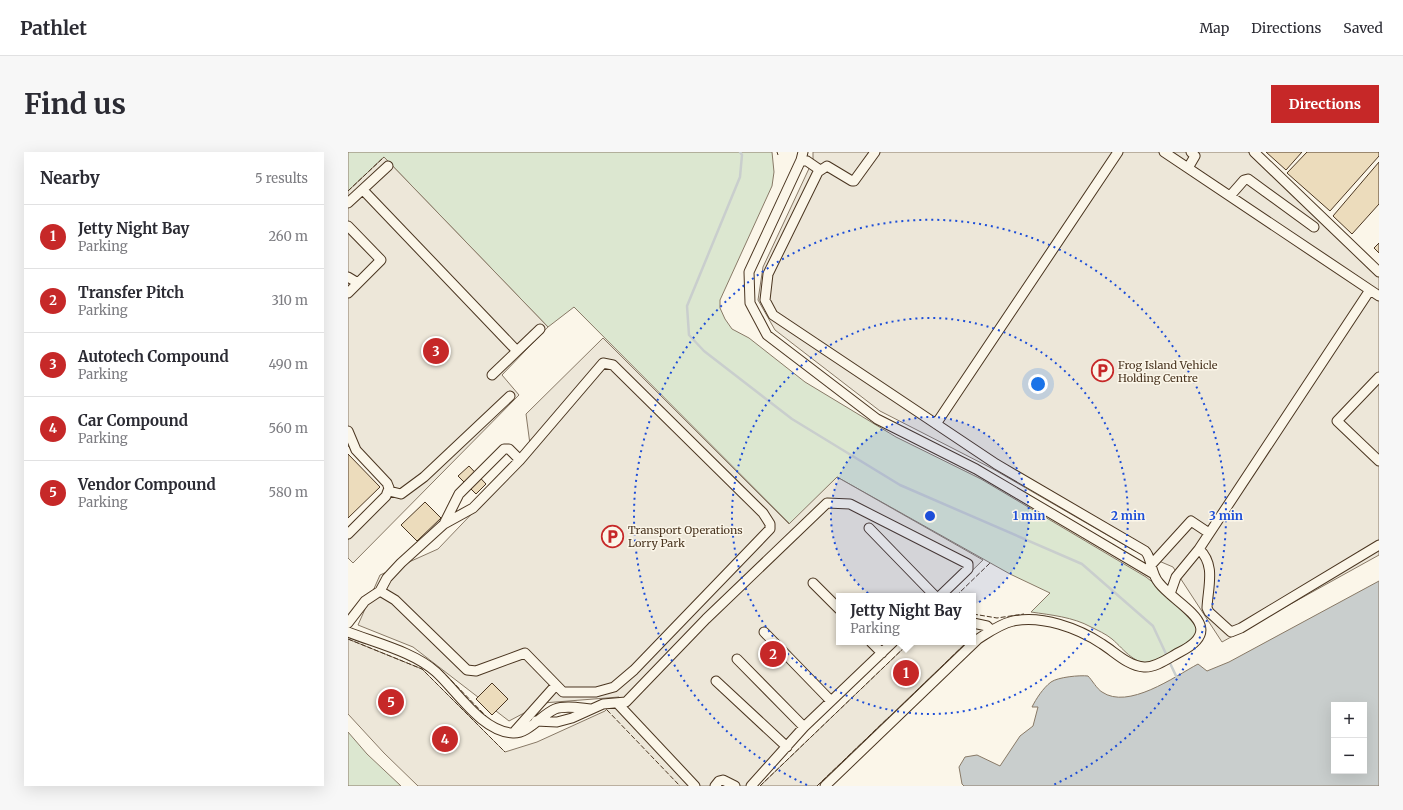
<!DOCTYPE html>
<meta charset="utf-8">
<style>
:root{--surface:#fff;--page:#f7f7f7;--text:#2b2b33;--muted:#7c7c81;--line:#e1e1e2;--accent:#c62828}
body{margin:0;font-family:Merriweather,serif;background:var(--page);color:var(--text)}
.controls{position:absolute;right:12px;bottom:12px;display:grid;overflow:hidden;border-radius:0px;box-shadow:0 4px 16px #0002}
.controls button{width:36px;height:36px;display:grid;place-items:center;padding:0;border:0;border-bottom:1px solid var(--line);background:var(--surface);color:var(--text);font:20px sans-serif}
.you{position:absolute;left:690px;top:232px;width:14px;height:14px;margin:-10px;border:3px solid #fff;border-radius:50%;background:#1a73e8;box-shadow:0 0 0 6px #1a73e833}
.badge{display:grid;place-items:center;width:26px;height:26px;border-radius:50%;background:var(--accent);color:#fff;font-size:13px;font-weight:700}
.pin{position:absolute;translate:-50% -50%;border:2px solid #fff;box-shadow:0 1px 4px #0006}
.popup{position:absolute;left:488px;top:441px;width:140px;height:52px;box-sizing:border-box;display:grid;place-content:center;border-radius:0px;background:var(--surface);filter:drop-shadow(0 1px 3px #0005);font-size:13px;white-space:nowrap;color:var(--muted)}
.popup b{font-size:15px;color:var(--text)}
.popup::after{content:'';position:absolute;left:50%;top:100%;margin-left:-8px;border:8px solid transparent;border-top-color:var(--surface)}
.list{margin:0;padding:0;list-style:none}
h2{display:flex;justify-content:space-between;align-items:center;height:52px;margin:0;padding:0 16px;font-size:17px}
h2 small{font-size:13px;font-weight:400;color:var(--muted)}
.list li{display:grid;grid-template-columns:26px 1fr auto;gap:12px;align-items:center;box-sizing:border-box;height:64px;padding:0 16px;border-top:1px solid var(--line)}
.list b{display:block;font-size:15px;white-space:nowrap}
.list p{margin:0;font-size:13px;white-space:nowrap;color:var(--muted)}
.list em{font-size:13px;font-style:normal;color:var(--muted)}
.map{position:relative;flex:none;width:1031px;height:634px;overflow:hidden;border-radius:0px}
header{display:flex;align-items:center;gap:24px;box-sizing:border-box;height:56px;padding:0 20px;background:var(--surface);border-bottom:1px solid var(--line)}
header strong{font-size:19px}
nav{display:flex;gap:22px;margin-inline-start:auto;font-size:14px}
.intro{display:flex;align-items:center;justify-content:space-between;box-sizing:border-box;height:96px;padding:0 24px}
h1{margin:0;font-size:28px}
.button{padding:10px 18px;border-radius:0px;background:var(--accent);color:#fff;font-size:14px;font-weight:700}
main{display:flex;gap:24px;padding:0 24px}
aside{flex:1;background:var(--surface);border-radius:0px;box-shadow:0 4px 16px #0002}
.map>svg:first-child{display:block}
.green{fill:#dce7d0;stroke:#887966}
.parking{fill:#ede7d9;stroke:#887966}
.water{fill:#c9cecd;stroke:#887966;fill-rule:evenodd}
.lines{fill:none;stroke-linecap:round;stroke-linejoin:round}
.stream{stroke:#c9cecd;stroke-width:2.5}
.building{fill:#ecdcbc;stroke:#4a3520}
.minor-casing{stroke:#4a3520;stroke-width:11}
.minor{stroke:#fbf6e9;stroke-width:9}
.fence{stroke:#4a3520;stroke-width:1;stroke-dasharray:5 2;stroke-linecap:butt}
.ring{fill:none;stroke:#1d4ed8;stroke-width:2;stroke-dasharray:2 4}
.labels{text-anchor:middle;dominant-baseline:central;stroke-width:3;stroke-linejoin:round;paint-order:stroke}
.poi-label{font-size:11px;fill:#4a3520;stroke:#fbf6e9;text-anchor:start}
.centre{fill:#1d4ed8;stroke:#fbf6e9;stroke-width:2}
.ring-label{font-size:12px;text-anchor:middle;font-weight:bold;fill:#1d4ed8;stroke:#fbf6e9;stroke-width:3;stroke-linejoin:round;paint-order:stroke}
</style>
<header>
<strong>Pathlet</strong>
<nav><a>Map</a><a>Directions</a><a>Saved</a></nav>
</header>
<div class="intro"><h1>Find us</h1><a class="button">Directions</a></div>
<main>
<aside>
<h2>Nearby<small>5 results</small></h2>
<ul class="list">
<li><span class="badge">1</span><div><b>Jetty Night Bay</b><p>Parking</p></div><em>260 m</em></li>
<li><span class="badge">2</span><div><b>Transfer Pitch</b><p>Parking</p></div><em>310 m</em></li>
<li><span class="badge">3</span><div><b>Autotech Compound</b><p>Parking</p></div><em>490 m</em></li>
<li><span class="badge">4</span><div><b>Car Compound</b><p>Parking</p></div><em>560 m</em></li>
<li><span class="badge">5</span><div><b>Vendor Compound</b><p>Parking</p></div><em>580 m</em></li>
</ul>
</aside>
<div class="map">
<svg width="1031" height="634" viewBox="0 0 1031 634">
<rect width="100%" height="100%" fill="#fbf6e9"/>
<!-- green -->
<path class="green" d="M0,0h424l2,20 -2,14 -52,114v8l5,11 7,10 17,9 56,44 91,55 85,42 165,98 50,39 2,20 -43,26c-20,5 -30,-12 -43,-23 -6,-5 -15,-9 -21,-12 -18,-10 -40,-12 -60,-15l19,-19 -40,-19 -173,-97 -47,47 -216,-217 -26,20 -164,-170 -36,34z
M0,580l19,22 34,32h-53z"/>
<!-- parking -->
<path class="parking" d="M465,0h435l131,116v287l-157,87 -49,-75 -40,-17 -140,-81 -113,-58 -105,-81 -17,-30 5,-33 50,-107z
M36,5l164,170 -46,48 17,20 -166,168 -5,-5v-18l45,-49 -45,-45v-255z
M255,186l186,186 48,-47 146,83 -37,36h-107v46h59l-122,119 -22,25h-29l-3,-2 -3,2h-301l-34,-33 -36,-39v-75l74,30 83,83 32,-10 68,-31 14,-14 -76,6 -34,18 -96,-74 -55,-22 22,-50 58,-26 93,-97 -5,-38z
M562,490h57l-150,144h-57z"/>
<!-- water -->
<path class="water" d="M1031,429v205h-415l-2,-2 -3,-17 6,-10 12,-2 23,11 20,-30 13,-10 5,-19h-6c4,-8 11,-19 19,-25 7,-5 29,-7 37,-6 4,4 9,13 14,16 26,18 72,-15 96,-28l9,7 22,-9zM986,553h30v66h-30z"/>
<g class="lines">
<!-- stream -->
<path class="stream" d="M392,0l2,3 -2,22 -53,129 2,29 15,16 88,68 108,66 182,79 71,62 14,30
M821,509l8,17"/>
</g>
<!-- building -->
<path class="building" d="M918,0h36l-16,18z
M959,0h72v4l-49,55 -43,-38z
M1031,10v42l-27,30 -19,-18z
M1031,91v10l-5,-5z
M0,302l32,33 -32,31z
M121,314l17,18 -10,10 -18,-18z
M77,350l16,16 -24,23 -16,-16z
M144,531l16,16 -16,16 -16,-16z"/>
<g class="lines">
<defs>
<path id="minor" d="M455,0l-2,8 -52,112 1,31 17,32 110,84 99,50 176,104
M816,0l215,144
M906,0l125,120
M453,8l6,1 13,9
M840,16l7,-12 -4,-4
M15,38l154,161
M882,44l14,-16 4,-1 66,48
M0,51l40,-37
M0,74l33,34 -33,33
M0,125l10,6
M144,223l48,-46
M1031,225l-42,44 42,40
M588,272l182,-272
M0,279l8,19 31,33 2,5 -3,8 -38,38
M41,339l12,3 23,-17 86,-81
M96,372l15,-30 45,-45h5l11,11
M521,376l66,68
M851,397l171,-259
M803,413l40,-44 18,12
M465,431l26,26
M822,442l6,-17 23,-28c17,16 9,37 8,59l2,4 22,20 10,-4 138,-83
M0,471l17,-22 15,-10 15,9 72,70 9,1 49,-18 38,39h33l18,-5 20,-17 136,-141v-5l-7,-11 -150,-148 -10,-2 -83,97 -47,48 -29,16 -43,39 -14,15 -7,13
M625,471l14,3 4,4
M0,480c28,11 66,20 88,40 21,19 46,60 77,61 15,1 28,-18 42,-24 10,-4 25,-1 36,0
M416,480l67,69
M523,490l11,11
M389,507l67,68
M368,529l71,66
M270,552l77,82
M188,569l21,1 15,-4 31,-14 23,-2 80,-83 121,-116 23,1 118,60v5l-28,27
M167,579l41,-46
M367,634l4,-5 4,-1 12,6
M403,634l53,-59 89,-85
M477,634l153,-147c11,-7 22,-15 35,-18 29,-6 65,7 89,23 13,8 26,22 42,23 12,1 26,-10 36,-15 50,-25 -3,-46 -21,-69 -9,-10 -7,-26 -14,-32l-149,-87 -223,-149 -8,-15 3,-26 50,-102 9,-6 25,15h2l21,-29"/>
</defs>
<!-- minor casing -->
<use href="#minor" class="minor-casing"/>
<!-- minor -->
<use href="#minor" class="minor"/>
<!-- fence -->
<path class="fence" d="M429,0l1,3
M0,39l36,-34
M608,444l34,-33
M625,462l24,4 27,-4
M0,487l74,30 83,83
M93,518l45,46
M552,555l67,-65
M259,558l73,76
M412,634l150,-144
M469,634l72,-69"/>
</g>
<!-- distance rings -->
<circle cx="582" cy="364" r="99" fill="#1d4ed8" fill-opacity=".12"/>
<g class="ring">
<circle cx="582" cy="364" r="99"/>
<circle cx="582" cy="364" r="198"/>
<path d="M459 633A296 296 0 1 1 705 633"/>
</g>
<!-- icons -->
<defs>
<symbol id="parking-ring" viewBox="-11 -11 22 22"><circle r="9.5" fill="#fbf6e9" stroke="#c62828" stroke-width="1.5"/><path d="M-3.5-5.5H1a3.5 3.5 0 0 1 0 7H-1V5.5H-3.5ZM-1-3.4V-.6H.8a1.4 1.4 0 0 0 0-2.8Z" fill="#c62828"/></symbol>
</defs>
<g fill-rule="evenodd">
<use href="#parking-ring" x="742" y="206" width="25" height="25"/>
<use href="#parking-ring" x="252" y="372" width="25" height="25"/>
</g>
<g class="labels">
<!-- poi labels -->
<g class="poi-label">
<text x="770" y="213">Frog Island Vehicle<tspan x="770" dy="13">Holding Centre</tspan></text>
<text x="280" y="378">Transport Operations<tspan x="280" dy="13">Lorry Park</tspan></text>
</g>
</g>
<circle cx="582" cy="364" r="6" class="centre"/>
<g class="ring-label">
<text x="681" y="368">1 min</text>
<text x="780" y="368">2 min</text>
<text x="878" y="368">3 min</text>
</g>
</svg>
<div class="controls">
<button>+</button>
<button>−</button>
</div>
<div class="you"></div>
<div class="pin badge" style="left:558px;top:521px">1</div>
<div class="popup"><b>Jetty Night Bay</b>Parking</div>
<div class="pin badge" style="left:425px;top:502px">2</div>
<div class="pin badge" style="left:88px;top:199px">3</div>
<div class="pin badge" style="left:97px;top:587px">4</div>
<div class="pin badge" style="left:43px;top:550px">5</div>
</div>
</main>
